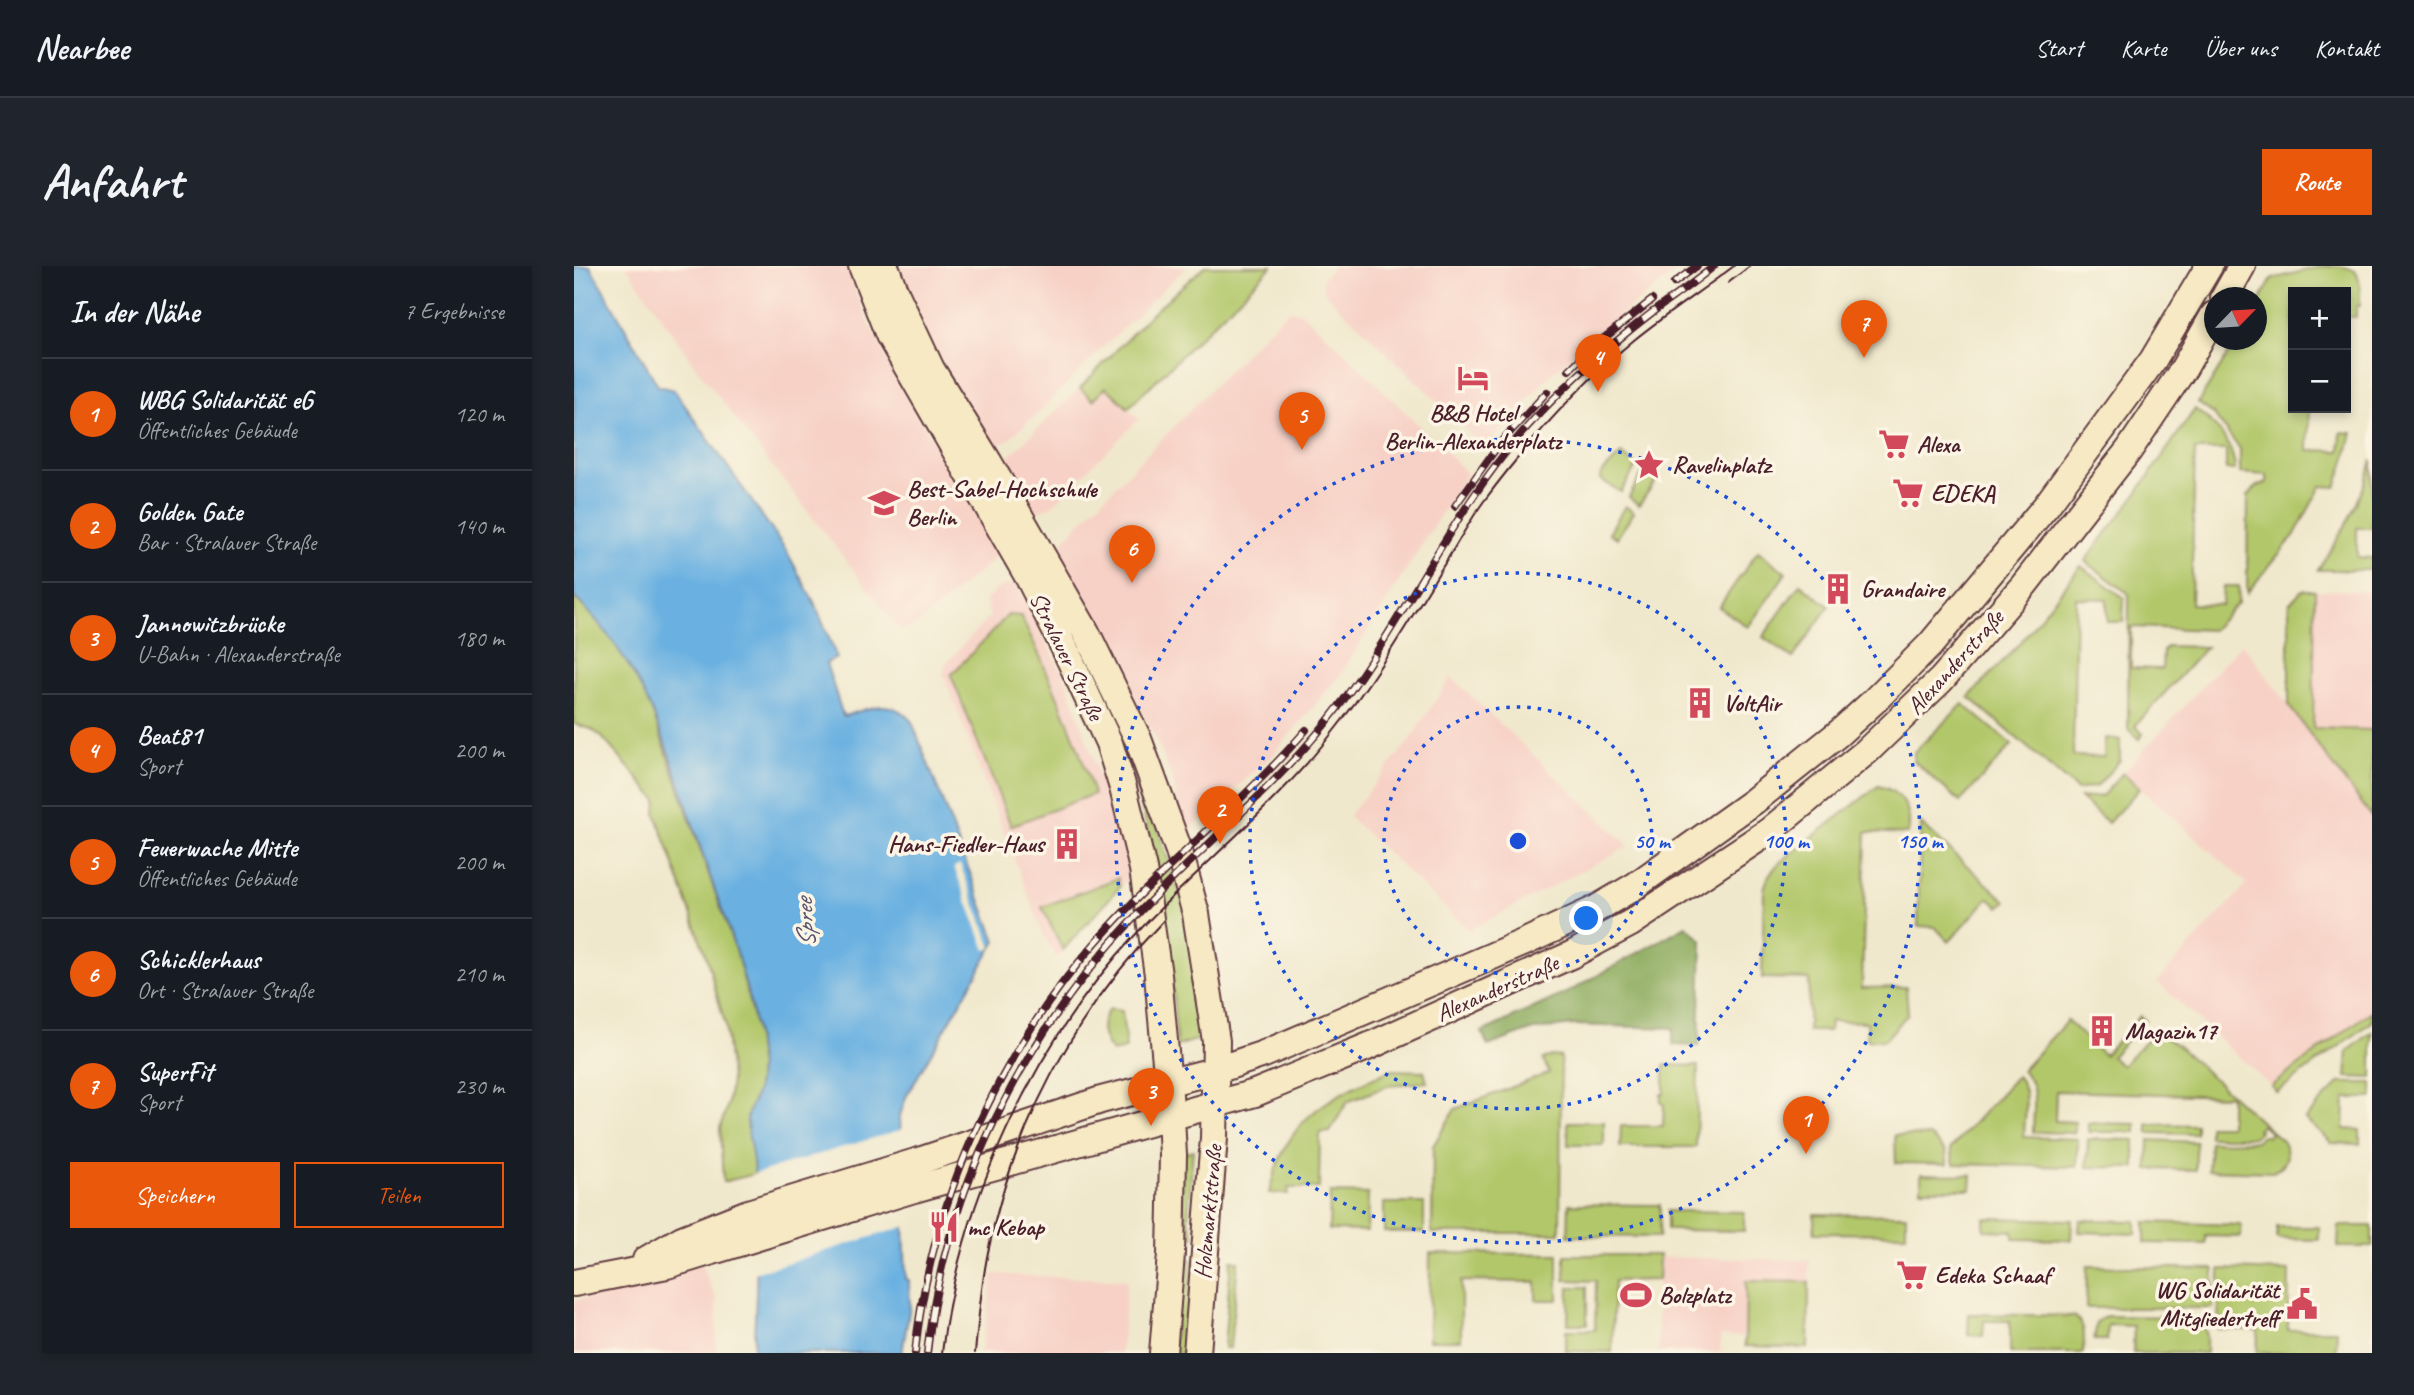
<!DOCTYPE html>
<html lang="de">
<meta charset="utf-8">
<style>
:root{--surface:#171b24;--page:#20242c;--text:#f1f3f6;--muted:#9ea1a6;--line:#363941;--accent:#ea580c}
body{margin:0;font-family:Caveat,sans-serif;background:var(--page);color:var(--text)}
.controls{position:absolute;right:21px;top:21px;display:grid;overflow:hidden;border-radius:0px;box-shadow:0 4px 10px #0003}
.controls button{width:63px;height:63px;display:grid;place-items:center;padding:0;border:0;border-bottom:2px solid var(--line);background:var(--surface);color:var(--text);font:35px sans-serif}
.compass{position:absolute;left:1630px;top:21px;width:63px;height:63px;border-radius:50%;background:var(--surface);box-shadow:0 4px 10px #0003;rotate:65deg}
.you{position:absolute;left:1013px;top:653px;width:24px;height:24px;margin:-18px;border:5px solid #fff;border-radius:50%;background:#1a73e8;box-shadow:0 0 0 10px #1a73e833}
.badge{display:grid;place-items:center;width:46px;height:46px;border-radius:50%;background:var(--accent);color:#fff;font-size:23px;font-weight:700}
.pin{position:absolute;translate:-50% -58px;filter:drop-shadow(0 2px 4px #0008)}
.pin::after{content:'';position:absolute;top:37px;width:24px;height:21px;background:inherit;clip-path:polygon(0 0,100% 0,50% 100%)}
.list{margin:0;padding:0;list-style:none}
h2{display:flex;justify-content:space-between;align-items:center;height:91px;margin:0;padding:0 28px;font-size:30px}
h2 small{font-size:23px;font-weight:400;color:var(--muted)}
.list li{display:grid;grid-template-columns:46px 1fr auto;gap:21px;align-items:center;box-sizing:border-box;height:112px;padding:0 28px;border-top:2px solid var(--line)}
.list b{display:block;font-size:26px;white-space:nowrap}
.list p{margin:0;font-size:23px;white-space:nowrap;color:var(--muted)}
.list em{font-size:23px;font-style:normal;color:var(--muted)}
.actions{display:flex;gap:14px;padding:21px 28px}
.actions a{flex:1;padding:16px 0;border:2px solid var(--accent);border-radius:0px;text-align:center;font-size:24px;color:var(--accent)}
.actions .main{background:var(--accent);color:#fff}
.map{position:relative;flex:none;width:1798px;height:1087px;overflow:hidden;border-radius:0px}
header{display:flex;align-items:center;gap:42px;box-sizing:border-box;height:98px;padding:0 35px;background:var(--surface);border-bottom:2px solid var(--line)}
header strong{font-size:33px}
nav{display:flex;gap:38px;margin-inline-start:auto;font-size:24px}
.intro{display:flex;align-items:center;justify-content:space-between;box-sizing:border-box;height:168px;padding:0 42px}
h1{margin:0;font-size:49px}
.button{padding:18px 32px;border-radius:0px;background:var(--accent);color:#fff;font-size:24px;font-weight:700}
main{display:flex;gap:42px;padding:0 42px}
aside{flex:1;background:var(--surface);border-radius:0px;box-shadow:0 4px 10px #0003}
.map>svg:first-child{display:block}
.built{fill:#f7d1c6}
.green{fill:#b2c76b;stroke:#7e734b;stroke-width:2}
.forest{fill:#8dac5f;stroke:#6c6645;stroke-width:2}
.water{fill:#6bb1e1;stroke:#5a6886;stroke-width:2}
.pier{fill:#f0e8cc}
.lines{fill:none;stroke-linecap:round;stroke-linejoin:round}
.secondary-casing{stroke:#633d43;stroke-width:30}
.secondary{stroke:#f6e9c3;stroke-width:26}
.tram{stroke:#4a1f2b;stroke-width:2}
.rail-casing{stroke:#4a1f2b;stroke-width:8}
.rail{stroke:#fcf5e5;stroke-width:5;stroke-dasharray:16;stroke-linecap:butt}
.ring{fill:none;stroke:#1d4ed8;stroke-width:3.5;stroke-dasharray:3.5 7}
.labels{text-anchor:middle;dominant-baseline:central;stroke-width:7;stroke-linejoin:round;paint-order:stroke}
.poi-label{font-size:24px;font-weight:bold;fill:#4a1f2b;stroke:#fcf5e5;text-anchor:start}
.street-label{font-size:24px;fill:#4a1f2b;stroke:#fcf5e5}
.water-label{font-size:26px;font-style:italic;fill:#56526b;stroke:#fcf5e5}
.centre{fill:#1d4ed8;stroke:#fcf5e5;stroke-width:3.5}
.ring-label{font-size:21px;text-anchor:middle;font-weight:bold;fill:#1d4ed8;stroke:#fcf5e5;stroke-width:7;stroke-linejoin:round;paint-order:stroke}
</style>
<header>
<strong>Nearbee</strong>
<nav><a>Start</a><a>Karte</a><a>Über uns</a><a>Kontakt</a></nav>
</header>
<div class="intro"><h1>Anfahrt</h1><a class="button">Route</a></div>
<main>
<aside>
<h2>In der Nähe<small>7 Ergebnisse</small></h2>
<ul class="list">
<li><span class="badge">1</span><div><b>WBG Solidarität eG</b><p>Öffentliches Gebäude</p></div><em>120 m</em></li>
<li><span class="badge">2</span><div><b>Golden Gate</b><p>Bar · Stralauer Straße</p></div><em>140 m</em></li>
<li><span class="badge">3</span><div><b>Jannowitzbrücke</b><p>U-Bahn · Alexanderstraße</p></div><em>180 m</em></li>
<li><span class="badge">4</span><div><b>Beat81</b><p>Sport</p></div><em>200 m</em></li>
<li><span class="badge">5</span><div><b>Feuerwache Mitte</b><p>Öffentliches Gebäude</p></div><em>200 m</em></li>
<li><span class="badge">6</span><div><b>Schicklerhaus</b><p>Ort · Stralauer Straße</p></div><em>210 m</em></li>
<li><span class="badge">7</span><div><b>SuperFit</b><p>Sport</p></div><em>230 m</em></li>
</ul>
<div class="actions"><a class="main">Speichern</a><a>Teilen</a></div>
</aside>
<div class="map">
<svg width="1798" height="1087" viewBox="0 0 1798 1087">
<rect width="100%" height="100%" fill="#fcf5e5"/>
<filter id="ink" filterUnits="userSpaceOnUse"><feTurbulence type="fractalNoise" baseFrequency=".0143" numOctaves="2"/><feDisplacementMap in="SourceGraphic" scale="14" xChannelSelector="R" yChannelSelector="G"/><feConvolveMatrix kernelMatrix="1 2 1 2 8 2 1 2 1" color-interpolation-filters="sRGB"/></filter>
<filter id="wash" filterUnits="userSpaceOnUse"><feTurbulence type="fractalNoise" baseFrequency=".00686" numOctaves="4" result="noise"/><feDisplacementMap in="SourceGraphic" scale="28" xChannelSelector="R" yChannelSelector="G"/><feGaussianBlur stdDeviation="1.57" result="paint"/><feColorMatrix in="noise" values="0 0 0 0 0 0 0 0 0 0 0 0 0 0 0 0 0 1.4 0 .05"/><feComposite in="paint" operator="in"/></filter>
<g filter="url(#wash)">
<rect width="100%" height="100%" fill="#f0e8cc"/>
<!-- built -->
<path class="built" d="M52,0h220l19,49 32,64 97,167 2,7 -3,7 -74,63 -11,7 -9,-1 -202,-260z
M323,0h290l-104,101 -48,49 -30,26 -6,2 -7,-1 -5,-5 -40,-68 -18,-33z
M760,0h349l-91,71 -46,42 -61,69 -161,-156 -2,-13z
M716,44l11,2 40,37 126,124 -127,202 -68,81 -88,79 -10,-51 -13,-34 -46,-93 -55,-95 -2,-10 4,-10 6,-7 212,-217z
M531,121l34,32 -87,87 -12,5 -8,-1 -26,-40 -1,-10 75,-72 13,12z
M436,318l8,4 48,92 58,168 6,28 -73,81 -13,-21 -101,-262 3,-11 44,-47 -5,-16 15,-13z
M1741,324l57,1v138l-59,-1z
M1668,377l130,174v194l-101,75 -114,-104 90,-98 -124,-111z
M877,411l178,169 -160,84 -121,-114 59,-72z
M1084,991l151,3v22l-62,-1 -2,55h-24l-1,16h-62z
M127,998l16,36 -1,53h-142v-52z
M419,1008l134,6 -6,73h-140z"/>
<!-- green -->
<path class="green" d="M631,0h67l-144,142 -22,-21 -13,13 -13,-12 72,-75z
M1749,0c38,0 37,4 37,40h-4v11h-10v-25h-53v116h16l-1,42 32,1 1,-19 11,1 -6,25 -10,29 -15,-1 -27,50 -47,57 1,-97 9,-10 10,-3v-8l-27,-2v-24l-27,-35 -15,-11 39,-63h19l1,-34 15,-27z
M1621,143c20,14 39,35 40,61l-9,-1v-19h-31l-4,154 31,1 1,-19h16l-1,17 -26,27 -81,-3v41l31,1 1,-18 5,-5 38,1 -71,79 8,8 -4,5 -11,-10 1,-135 -44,-33 50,-65z
M1047,188l16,11 -16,27 -21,-13 1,-5z
M1798,194v68h-15v29l15,1v12h-54c23,-36 44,-69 54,-110z
M1070,204l13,9 -18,26 -10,-8z
M1051,240l9,6 -17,26 -8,-5z
M1184,285l28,22 -38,54 -29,-20z
M1507,300l43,32 -1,24h-16v-23l-31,-1 -3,158 31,1 1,-19 15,2v20l-23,26 -20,4 -108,-93 50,-53z
M1226,318l29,22 -36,52 -30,-21z
M1728,324h13l-2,138 59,2v87l-83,-111v-102z
M0,331l22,22 24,30 28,50 91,262 16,66 4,37 -2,28 -10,25 8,57 -32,8 -3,-54 8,-25 3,-23 -6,-56 -18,-65 -51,-145 1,-14 -55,-63 -11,-8 -17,-5z
M434,349l13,1c28,58 53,116 73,178l-83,32 -60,-151z
M494,363l27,42 28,56 63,185 20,125 -29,9c-3,-37 -5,-75 -9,-112 -13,-107 -49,-210 -100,-305z
M1389,438l49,41 -52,57 -46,-41v-9z
M1549,507l17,15 -32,35 -28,-25 22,-2z
M1304,520c24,5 35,24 30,48l-42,-2 -4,156 44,-1 2,27 -23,26h-18v-18l-37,-1 -1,10h-21l1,-52 -47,-1 2,-89 5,-14 10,-12z
M1347,558l85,77 -6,6 -12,-9 -39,44 -14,-15 -17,-1z
M544,612l2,9 -57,63 -21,-43z
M535,743l13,2 4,38 -14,3c-11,-14 -14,-27 -3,-43z
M1798,745v11l-95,70 -6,-6z
M1566,750l5,4 -34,37 11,9 34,-37 22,17 104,95c9,14 5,24 -9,31l-65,-2 2,-28 46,-1 8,-6 3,2 4,-4 -9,-9 -5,5 3,2 -6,6h-45v-11h21v-30l-174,-5 -1,30 20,1v11l-42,-1c0,-22 7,-46 -11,-62l45,-49 37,34z
M1798,766v46l-26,-1 2,-26z
M978,790l9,1 -1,176h-128l1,-87 22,-37 94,-36 -6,-14z
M1090,799l34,1 -2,81h-76l1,-21h42l1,-22 -3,-1v-9h3z
M817,804l33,1 3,11 -37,3 -43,17 -17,30 -10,1 -1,55h-31v6l-19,-1c18,-76 55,-94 122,-123z
M1443,810c14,13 7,43 7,61l54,2 -1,28 -123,-3 -3,-16z
M1765,817h33v15h-27l-1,31 16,1v14l-28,-1 -27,-24z
M994,856h36v23h-36z
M1514,857l48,1v8h-48z
M1574,858l48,1v9l-48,-1z
M1321,869l35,1 16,15 1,13 -51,-1z
M1514,873l47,1v28l-48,-1z
M1575,874l47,2v28l-48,-1z
M619,884l-5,69 6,16v2h-12l1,-84z
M1347,908l51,1 -1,14h-50z
M756,927l38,1 -1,37 -38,-1z
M810,937h40v29h-40z
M995,938l91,1 -1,32 -91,-1z
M1093,945l77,1v19l-77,-1z
M1240,948l92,1v19l-92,-1z
M1410,952l88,2 -1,20 -58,-1v-8l-29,-1z
M1506,954l56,1v13l-57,-2z
M1571,956l96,3v12l-35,-1v8l-61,-1z
M1765,960h33v21h-34z
M1703,961h42v13l-42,-1z
M856,987l128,1v46h-22v-18l-75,-1v59h-32z
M991,989h94l-1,25 -44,1 -2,71 -46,-1v-21h29l1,-49 -31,-1z
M618,993l-7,94h-12l7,-93z
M657,994l7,1 -8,87h-6z
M1513,1000l127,3 -1,39h-127z
M1646,1003l69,2 -1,59h49l-1,23h-79l1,-23 -40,-1z
M1172,1015l63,1 -1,66 -63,-2z
M995,1021h18v37h-19z
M1395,1048l105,2c13,9 10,22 9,37h-73v-32h-26l-1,15 -15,-1z
M1532,1050l85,1c18,7 15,20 15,36h-73l1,-27 -26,-1 -1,15h-13l3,-18z"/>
<!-- forest -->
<path class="forest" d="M1112,660l16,14 -3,106 -26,-1v-17l-101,-3 -44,6 -40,15 -6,-14 86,-40z"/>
<!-- water -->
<path class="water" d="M0,0h16l68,120 16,4 112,160 29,54 22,54 -11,5 17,53c28,-7 47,-21 69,6l84,219 -90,156 -6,19 6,163 3,1 1,26 -8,47h-149c4,-59 5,-116 2,-175 -1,-19 -7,-38 -8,-58 0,-10 8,-20 10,-30 3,-15 2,-31 0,-47 -7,-60 -30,-117 -49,-173 -33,-96 -57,-202 -134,-273z"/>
<!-- pier -->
<path class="pier" d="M386,598l32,84 -6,2 -32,-83z
M329,863l4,97 -153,47 -3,-98z"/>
</g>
<g filter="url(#ink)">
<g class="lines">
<defs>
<path id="secondary" d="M288,0l27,69 140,243 36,71 44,94 14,45 20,81 15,106 13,142 2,38 -2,99 -8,99
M311,0l9,24 37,79 58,94 97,169 52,107 41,112 17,63 20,127 -2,97 -17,215
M1650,32l18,-32
M72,994l36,-21 66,-26 171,-52 182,-61 116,-30 47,-16 261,-112 71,-33 39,-23 119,-85 85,-68 34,-31 57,-57 116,-139 107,-146 56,-94
M0,1017l93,-18 247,-76 341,-96 112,-46 133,-60 71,-32 60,-32 137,-91 99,-81 74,-71 83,-95 105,-135 55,-82 30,-53"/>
</defs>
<!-- secondary casing -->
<use href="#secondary" class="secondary-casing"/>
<!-- secondary -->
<use href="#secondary" class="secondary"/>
<!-- tram -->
<path class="tram" d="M1154,17l22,-17
M368,1087c17,-150 91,-308 194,-419 62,-67 136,-125 193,-197 42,-52 76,-109 111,-166 15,-23 28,-48 44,-70 44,-59 93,-114 150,-161 32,-26 67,-49 100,-74
M401,1087c3,-32 6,-64 12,-96 24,-125 87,-245 177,-337"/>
<defs>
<path id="rail" d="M1100,17l23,-17
M995,104l20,-20 63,-50
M881,240l45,-63 47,-51
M341,1087c15,-149 83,-300 182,-412 65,-74 144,-136 209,-211
M353,1087c17,-161 96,-317 206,-434 63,-67 135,-125 193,-196 69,-86 114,-189 183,-275 42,-51 92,-96 145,-137 20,-15 41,-29 60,-45"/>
</defs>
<!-- rail casing -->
<use href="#rail" class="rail-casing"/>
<!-- rail -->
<use href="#rail" class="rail"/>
</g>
</g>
<!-- distance rings -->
<g class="ring">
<circle cx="944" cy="575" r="134"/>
<circle cx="944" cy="575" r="268"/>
<circle cx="944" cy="575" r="402"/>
</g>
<!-- icons -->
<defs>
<symbol id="hotel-bare" viewBox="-9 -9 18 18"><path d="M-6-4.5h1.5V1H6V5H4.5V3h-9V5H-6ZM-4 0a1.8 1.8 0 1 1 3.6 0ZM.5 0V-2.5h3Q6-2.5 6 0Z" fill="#d1495b" stroke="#fcf5e5" stroke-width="2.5" paint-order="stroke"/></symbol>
<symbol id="supermarket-bare" viewBox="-9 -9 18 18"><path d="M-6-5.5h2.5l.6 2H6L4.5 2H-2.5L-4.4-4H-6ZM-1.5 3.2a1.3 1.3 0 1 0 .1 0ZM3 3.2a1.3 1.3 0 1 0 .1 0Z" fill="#d1495b" stroke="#fcf5e5" stroke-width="2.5" paint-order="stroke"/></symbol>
<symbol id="sight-bare" viewBox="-9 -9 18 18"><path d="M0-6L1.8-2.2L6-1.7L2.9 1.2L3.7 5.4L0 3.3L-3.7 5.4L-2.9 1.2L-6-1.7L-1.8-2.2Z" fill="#d1495b" stroke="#fcf5e5" stroke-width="2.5" paint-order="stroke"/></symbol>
<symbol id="university-bare" viewBox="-9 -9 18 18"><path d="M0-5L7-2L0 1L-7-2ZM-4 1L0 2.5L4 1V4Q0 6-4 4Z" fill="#d1495b" stroke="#fcf5e5" stroke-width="2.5" paint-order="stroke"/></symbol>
<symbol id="building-bare" viewBox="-9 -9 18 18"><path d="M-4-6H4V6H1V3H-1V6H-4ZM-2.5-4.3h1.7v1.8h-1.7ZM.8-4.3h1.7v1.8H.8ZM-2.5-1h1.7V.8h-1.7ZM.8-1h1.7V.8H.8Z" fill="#d1495b" stroke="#fcf5e5" stroke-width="2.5" paint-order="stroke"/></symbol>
<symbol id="restaurant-bare" viewBox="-9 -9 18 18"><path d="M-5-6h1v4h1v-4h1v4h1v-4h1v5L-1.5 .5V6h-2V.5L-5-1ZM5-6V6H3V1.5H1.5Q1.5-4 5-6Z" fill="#d1495b" stroke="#fcf5e5" stroke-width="2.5" paint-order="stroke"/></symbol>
<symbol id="stadium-bare" viewBox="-9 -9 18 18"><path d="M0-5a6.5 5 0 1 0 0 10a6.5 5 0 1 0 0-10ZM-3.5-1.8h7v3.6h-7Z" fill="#d1495b" stroke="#fcf5e5" stroke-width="2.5" paint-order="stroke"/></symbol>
<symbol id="civic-bare" viewBox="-9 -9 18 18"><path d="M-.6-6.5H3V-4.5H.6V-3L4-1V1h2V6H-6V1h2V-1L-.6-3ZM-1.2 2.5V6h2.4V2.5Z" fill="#d1495b" stroke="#fcf5e5" stroke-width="2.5" paint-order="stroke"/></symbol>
</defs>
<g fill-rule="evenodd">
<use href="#hotel-bare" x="877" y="90" width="44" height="44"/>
<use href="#supermarket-bare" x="1298" y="156" width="44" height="44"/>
<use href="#sight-bare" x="1053" y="177" width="44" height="44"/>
<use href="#supermarket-bare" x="1312" y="205" width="44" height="44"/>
<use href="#university-bare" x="288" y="215" width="44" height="44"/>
<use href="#building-bare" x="1242" y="301" width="44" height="44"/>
<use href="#building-bare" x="1104" y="415" width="44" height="44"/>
<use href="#building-bare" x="471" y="556" width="44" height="44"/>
<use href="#building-bare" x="1506" y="743" width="44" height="44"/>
<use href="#restaurant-bare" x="348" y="939" width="44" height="44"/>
<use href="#supermarket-bare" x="1316" y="987" width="44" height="44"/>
<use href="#stadium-bare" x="1040" y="1007" width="44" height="44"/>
<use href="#civic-bare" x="1706" y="1016" width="44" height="44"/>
</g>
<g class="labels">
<!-- poi labels -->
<g class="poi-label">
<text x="899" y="147" text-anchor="middle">B&amp;B Hotel<tspan x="899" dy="28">Berlin-Alexanderplatz</tspan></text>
<text x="1343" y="178">Alexa</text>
<text x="1098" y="199">Ravelinplatz</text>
<text x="333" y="223">Best-Sabel-Hochschule<tspan x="333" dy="28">Berlin</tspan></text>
<text x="1357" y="227">EDEKA</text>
<text x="1287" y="323">Grandaire</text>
<text x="1149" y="437">VoltAir</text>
<text x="470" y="578" text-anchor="end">Hans-Fiedler-Haus</text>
<text x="1551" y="765">Magazin17</text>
<text x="393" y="961">mc Kebap</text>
<text x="1361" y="1009">Edeka Schaaf</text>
<text x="1705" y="1024" text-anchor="end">WG Solidarität<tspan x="1705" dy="28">Mitgliedertreff</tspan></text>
<text x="1085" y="1029">Bolzplatz</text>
</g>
<!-- street labels -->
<g class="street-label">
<text transform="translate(493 390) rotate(64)">Stralauer Straße</text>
<text transform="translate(1381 396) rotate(-48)">Alexanderstraße</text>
<text transform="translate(923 722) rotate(-24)">Alexanderstraße</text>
<text transform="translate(634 946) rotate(-85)">Holzmarktstraße</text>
</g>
<!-- water labels -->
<g class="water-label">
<text transform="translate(231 657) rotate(-94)">Spree</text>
</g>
</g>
<circle cx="944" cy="575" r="10" class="centre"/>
<g class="ring-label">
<text x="1078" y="582">50 m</text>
<text x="1212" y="582">100 m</text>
<text x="1346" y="582">150 m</text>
</g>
</svg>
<div class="controls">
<button>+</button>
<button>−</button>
</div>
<svg class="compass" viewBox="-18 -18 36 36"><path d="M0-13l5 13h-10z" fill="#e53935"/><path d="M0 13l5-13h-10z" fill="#9ea1a6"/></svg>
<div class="you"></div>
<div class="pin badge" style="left:1232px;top:888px">1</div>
<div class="pin badge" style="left:646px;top:578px">2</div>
<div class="pin badge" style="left:577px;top:860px">3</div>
<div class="pin badge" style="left:1024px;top:126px">4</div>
<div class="pin badge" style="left:728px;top:184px">5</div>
<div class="pin badge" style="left:558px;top:317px">6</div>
<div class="pin badge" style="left:1290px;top:92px">7</div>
</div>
</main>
